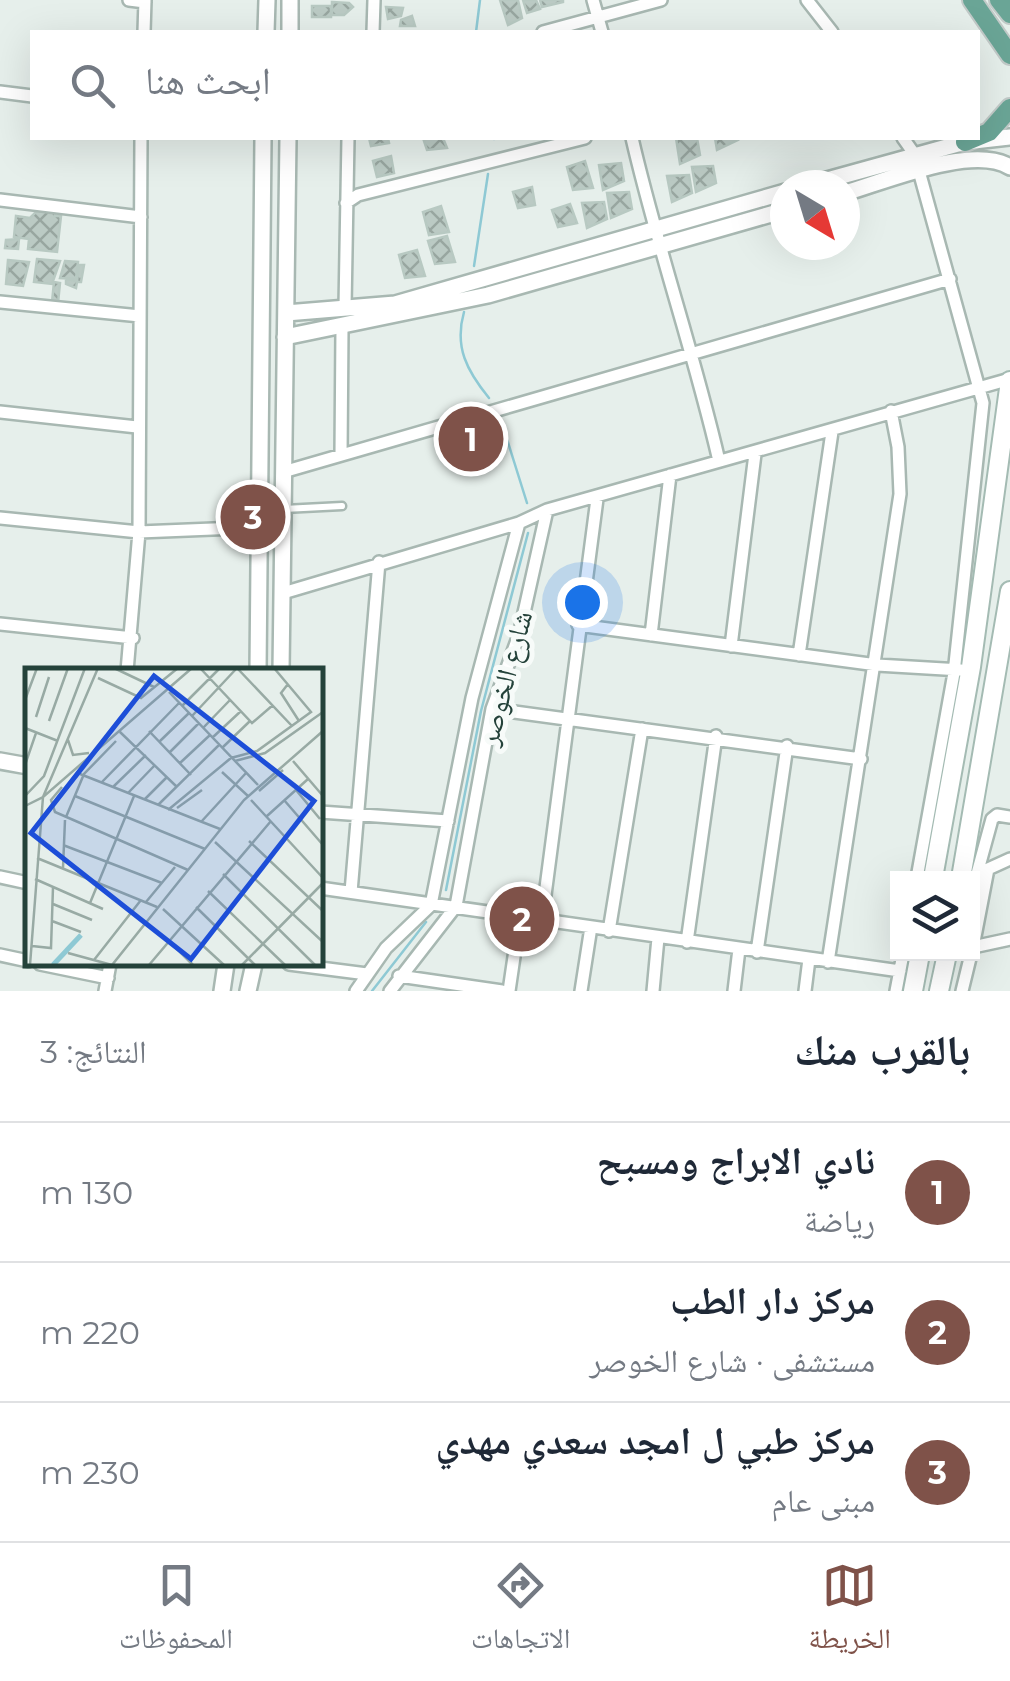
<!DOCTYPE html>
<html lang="ar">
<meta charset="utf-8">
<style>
:root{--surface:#fff;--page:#f6f6f7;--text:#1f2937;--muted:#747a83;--line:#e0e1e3;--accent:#7f5249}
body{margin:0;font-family:Montserrat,"Noto Naskh Arabic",sans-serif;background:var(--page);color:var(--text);direction:rtl}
.controls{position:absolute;right:30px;bottom:30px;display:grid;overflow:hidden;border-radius:0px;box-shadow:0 10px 40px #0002}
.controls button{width:90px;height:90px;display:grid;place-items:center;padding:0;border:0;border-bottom:2px solid var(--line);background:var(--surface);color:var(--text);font:50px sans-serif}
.compass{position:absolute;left:770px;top:170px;width:90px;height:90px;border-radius:50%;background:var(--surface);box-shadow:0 10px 40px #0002;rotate:142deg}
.you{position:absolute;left:582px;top:602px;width:35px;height:35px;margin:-25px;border:8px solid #fff;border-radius:50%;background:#1a73e8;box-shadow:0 0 0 15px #1a73e833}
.badge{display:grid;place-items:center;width:65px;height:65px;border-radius:50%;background:var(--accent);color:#fff;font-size:32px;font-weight:700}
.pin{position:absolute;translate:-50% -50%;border:5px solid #fff;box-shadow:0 2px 10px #0006}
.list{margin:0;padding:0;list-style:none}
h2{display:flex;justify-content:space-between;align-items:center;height:130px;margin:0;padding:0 40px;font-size:42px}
h2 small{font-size:32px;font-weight:400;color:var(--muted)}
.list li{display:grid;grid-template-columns:65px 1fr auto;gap:30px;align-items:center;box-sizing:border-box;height:140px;padding:0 40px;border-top:2px solid var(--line)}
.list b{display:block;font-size:38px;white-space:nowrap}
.list p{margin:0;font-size:32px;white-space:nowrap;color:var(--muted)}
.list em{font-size:32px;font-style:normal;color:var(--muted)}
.icon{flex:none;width:55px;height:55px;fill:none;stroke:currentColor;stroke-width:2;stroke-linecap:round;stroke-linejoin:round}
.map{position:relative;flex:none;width:1010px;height:991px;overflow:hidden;direction:ltr}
.search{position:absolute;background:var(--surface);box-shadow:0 10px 40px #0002;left:30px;right:30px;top:30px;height:110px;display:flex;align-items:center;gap:25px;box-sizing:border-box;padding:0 35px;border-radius:0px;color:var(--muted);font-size:38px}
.sheet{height:550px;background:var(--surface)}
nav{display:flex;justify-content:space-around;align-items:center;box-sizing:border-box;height:140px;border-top:2px solid var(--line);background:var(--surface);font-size:28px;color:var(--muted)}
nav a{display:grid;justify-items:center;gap:5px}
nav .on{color:var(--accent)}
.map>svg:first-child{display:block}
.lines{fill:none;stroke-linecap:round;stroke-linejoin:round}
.stream{stroke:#8ec9d4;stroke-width:2.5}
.building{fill:url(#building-cross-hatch);stroke:#b8c9c2;stroke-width:2.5}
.service-casing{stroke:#a8b8b2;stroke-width:11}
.minor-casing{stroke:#a8b8b2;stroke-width:16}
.tertiary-casing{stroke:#a8b8b2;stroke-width:20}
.secondary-casing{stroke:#a4bbb3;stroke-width:22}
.primary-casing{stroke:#c2cac8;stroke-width:22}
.service{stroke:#fff;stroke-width:6}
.minor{stroke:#fff;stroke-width:11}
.tertiary{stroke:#fff;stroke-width:15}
.secondary{stroke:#fff;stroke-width:18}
.primary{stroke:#6aa596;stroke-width:18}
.labels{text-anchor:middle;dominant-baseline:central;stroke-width:10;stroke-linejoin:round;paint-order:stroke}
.street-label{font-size:28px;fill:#24423a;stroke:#f7fbf9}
.inset-river{fill:none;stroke:#8ec9d4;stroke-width:5}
.inset-road{fill:none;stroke:#98aaa4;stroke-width:2.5}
.view{fill:#1d4ed8;fill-opacity:0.15;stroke:#1d4ed8;stroke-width:5}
.inset-edge{fill:none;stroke:#24423a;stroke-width:5}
</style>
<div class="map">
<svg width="1010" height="991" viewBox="0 0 1010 991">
<defs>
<pattern id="building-cross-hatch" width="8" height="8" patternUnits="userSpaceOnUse" patternTransform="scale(2.5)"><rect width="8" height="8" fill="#bbcac4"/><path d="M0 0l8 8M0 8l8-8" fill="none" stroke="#98a6a0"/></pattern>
</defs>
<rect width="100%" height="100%" fill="#e6efeb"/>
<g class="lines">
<!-- stream -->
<path class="stream" d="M476,32l4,-32
M494,138v1
M474,266l14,-92
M464,312c-10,35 3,59 25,86
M501,420l26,83
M446,890l35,-179 47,-178
M372,991l54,-69"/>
</g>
<!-- building -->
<path class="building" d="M500,0h18l4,18 -14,7z
M523,0h13l4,9 -13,4z
M540,0h23v2l-21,5z
M332,2l17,1 4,4 -9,8h-12z
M312,6h19v11h-19z
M386,7l17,1 -2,8 -13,3z
M412,16l3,10h-15l1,-6z
M369,138h19l1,5 -18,3z
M423,138h20l4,10 -20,2z
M676,138h21l3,17 -20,9z
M715,138h22l1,2 -21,10z
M391,156l3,17 -17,4 -4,-16z
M585,161l8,27 -20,2 -6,-23z
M621,163l3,18 -21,9 -4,-25z
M713,166l3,17 -20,9 -4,-25z
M689,175l3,18 -20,9 -5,-26z
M532,187l3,18 -17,3 -5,-16z
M629,192l3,17 -21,9 -4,-25z
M604,202l3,17 -20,9 -5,-25z
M570,204l7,19 -19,4 -6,-17z
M441,206l8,26 -20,3 -6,-23z
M39,209l17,1 -1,6h6l-4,36 -29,-3 1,-10 -15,-2 2,-21 14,2z
M447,236l8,26 -20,2 -7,-23z
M19,239l-1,10 -13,-1 1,-8z
M417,250l8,26 -20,2 -6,-23z
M37,259l23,2 -8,23 -18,-2z
M8,260l21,2 -6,24 -17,-2z
M65,261l13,1 -2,17 -16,-1z
M79,265h5l-3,17h-4l-1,6 -10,-4v-5l11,2z
M54,282l6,1 -2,20 -6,-1z"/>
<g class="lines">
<defs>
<path id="service" d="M284,509l58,-3"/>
<path id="minor" d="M129,0l16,2
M593,0l9,32
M807,0l25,32
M144,32l1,-32
M373,32l1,-32
M543,32l118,-32
M0,92l32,4
M632,138c25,109 62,214 87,323
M903,138l12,17
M0,200l141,17
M346,203l12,-8 227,-57
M0,302l140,14
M345,307l3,-169
M0,412l137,15
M341,455l1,-127
M283,472l667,-193
M0,518l139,14 123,-5
M283,593l236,-70 28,-13 463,-131
M0,624l133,14
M578,625l299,40 84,5
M651,635l19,-160
M731,646l24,-192
M799,655l33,-223
M127,671l12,-139 2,-394
M492,709l369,50
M320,812l128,9
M1010,859l-22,10 -15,78 37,-8
M0,877l28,6
M917,878l37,-205 29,-270 -64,-232
M320,888l580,83
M351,892l28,-330
M972,892l20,-73 5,-4 13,2
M542,918l55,-419
M609,931l33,-202
M687,942l29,-206
M757,952l30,-206
M0,955l28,6
M828,962l72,-468 -2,-47 -7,-36
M40,964l68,14
M289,964l78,10
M399,976l103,15
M105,991l5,-27
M356,991l30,-43 45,-43 41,-207 47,-175
M390,991l66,-85 36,-197 27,-74 28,-125
M509,991l11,-75
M581,991l10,-64
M653,991l5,-53
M734,991l5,-42
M805,991l4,-32
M896,991l7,-37
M962,991l9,-37"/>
<path id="tertiary" d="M266,32l1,-32
M290,32v-32
M809,185l156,-43 45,-5
M845,193c41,-12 128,-49 165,-26
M286,313l109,-9 390,-112
M285,337l203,-42 297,-85
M258,671l5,-533
M281,671l7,-533
M0,761l28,5
M222,991l4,-27
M248,991l6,-27"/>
<path id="secondary" d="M933,878l38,-211 39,-286
M961,878l49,-287
M913,991l7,-37
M939,991l8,-37"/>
<path id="primary" d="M972,0l38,55
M999,0l11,14
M965,142l24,-10 21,-24"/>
</defs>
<!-- service casing -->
<use href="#service" class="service-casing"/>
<!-- minor casing -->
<use href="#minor" class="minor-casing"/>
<!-- tertiary casing -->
<use href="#tertiary" class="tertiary-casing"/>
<!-- secondary casing -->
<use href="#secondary" class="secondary-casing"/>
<!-- primary casing -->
<use href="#primary" class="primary-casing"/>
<!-- service -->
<use href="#service" class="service"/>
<!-- minor -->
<use href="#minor" class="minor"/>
<!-- tertiary -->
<use href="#tertiary" class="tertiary"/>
<!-- secondary -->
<use href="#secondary" class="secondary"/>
<!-- primary -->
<use href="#primary" class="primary"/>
</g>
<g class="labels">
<!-- street labels -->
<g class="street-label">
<text transform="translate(505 678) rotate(-75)">شارع الخوصر</text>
</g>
</g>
<!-- overview -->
<g transform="translate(25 668)">
<rect width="298" height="298" fill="#e6efeb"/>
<path class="inset-river" d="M28,297l28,-30"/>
<path class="inset-road" d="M89,0l40,19M175,0l52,55 21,-18M212,0l55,58M73,10l43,20 37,-30M263,16l-7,9 18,28M144,24l89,93M0,32l12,-32M157,38l38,-38M167,48l45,-48M11,49l13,-40M24,53l19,-53M0,60l33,13M178,60l27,-28M124,63l42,44M95,64l57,55M187,70l29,-27M43,72l5,15 16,-2M134,74l30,-29M197,80l28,-27M144,85l30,-30M210,93l30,-8 58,-41M268,93l30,35M155,95l30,-28M0,97l11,-32M197,104l26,24M55,106l140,55M76,115l78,-80M37,119l-11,13 4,12 133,58M88,119l33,-32M271,122l24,29M234,123l24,-21M103,125l27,-28M0,128l19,-20 41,-108M50,128l130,53M119,132l23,-23M226,132l72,78M259,132l39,45M133,137l61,-60M0,138l18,-9 55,-129M152,140l25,-18M143,142l63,-52 26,-7 54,-39 -37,-44M242,148l41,-37M41,149l18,-43 32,-33M176,154l45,-49M224,173l74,70M190,174l108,100M38,177l99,38M12,190l120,49M38,200l2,-48M198,206l92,91M10,211l68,30M183,223l77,74M121,234l29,-35M65,235l44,-107M28,236l39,16M171,239l59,58M138,241l61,56M27,253l29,11M143,272l25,25M7,278l19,2 2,-61M43,285l44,12 132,-165 79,-69M69,292l47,-60M5,297l13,-168 149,-129M124,297l122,-144M217,297l81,-82"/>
<path class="view" d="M129,8l160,125 -123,158 -160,-126z"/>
<rect width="298" height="298" class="inset-edge"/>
</g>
</svg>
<div class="controls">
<button><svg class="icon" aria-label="layers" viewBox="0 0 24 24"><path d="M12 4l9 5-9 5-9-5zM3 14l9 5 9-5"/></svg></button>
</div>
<svg class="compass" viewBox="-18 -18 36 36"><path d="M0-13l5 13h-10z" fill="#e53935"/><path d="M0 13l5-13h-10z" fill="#747a83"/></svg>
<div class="you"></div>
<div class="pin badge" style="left:471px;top:439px">1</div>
<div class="pin badge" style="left:522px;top:919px">2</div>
<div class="pin badge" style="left:253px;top:517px">3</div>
<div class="search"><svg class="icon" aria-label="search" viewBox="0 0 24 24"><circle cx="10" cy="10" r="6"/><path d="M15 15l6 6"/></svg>ابحث هنا</div>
</div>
<section class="sheet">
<h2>بالقرب منك<small>النتائج: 3</small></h2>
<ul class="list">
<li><span class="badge">1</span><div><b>نادي الابراج ومسبح</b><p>رياضة</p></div><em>130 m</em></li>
<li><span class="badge">2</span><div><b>مركز دار الطب</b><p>مستشفى · شارع الخوصر</p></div><em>220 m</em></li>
<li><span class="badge">3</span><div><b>مركز طبي ل امجد سعدي مهدي</b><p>مبنى عام</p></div><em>230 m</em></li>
</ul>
</section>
<nav>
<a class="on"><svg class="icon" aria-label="map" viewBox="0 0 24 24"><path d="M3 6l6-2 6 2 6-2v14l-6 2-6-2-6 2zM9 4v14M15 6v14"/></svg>الخريطة</a>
<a><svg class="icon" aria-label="directions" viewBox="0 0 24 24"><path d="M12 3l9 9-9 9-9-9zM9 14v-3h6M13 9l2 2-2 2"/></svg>الاتجاهات</a>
<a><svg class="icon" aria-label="saved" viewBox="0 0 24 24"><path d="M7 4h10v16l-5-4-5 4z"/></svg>المحفوظات</a>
</nav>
